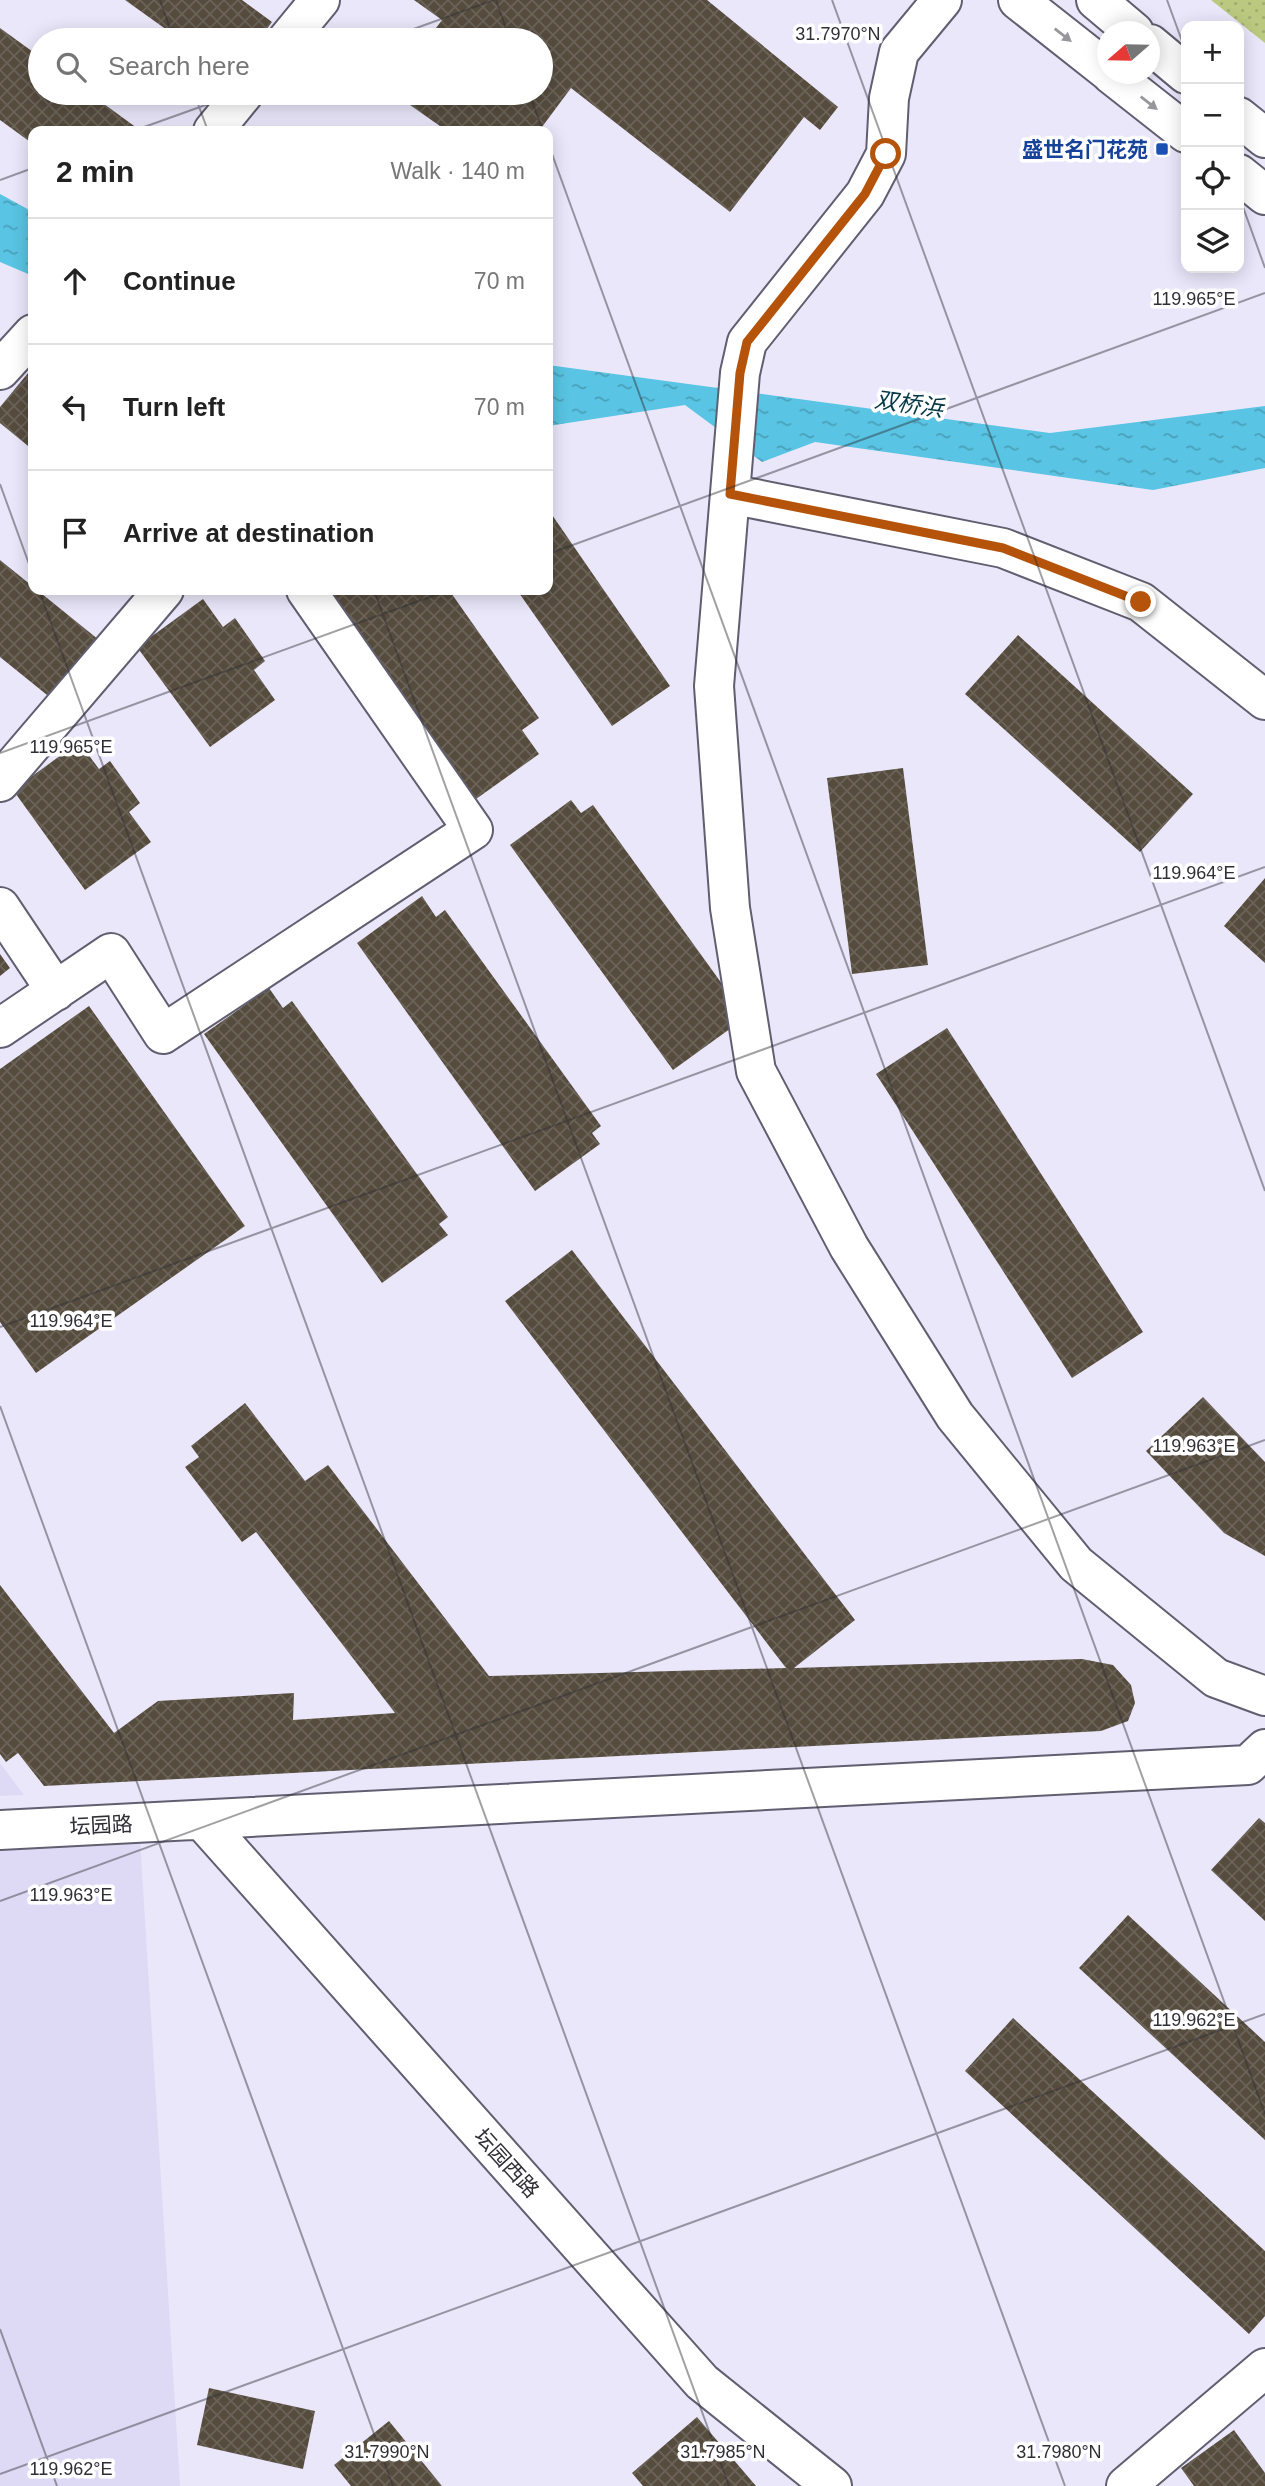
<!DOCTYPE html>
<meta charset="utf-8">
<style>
:root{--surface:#fff;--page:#f6f6f6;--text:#222;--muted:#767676;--line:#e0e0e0}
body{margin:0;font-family:Arial,"Noto Sans SC",sans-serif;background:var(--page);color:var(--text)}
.controls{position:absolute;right:21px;top:21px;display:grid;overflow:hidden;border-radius:14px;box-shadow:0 4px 18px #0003}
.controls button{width:63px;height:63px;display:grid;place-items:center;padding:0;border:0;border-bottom:2px solid var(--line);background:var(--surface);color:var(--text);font:35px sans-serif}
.compass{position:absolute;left:1097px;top:21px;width:63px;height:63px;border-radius:50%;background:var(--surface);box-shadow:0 4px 18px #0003;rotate:250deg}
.stop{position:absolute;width:21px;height:21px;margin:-16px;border:5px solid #b45309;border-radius:50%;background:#fff}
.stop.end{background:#b45309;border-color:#fff;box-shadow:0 2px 7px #0008}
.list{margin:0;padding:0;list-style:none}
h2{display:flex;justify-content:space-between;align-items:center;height:91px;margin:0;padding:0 28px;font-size:30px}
h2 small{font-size:23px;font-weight:400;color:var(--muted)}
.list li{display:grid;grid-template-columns:46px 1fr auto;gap:21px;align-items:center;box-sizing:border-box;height:126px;padding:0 28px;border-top:2px solid var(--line)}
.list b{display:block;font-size:26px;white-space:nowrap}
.list em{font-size:23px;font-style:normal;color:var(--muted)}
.icon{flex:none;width:38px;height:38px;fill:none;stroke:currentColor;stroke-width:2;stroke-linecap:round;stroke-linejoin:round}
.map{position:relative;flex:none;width:1265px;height:2486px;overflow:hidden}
.search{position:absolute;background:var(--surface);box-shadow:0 4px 18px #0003;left:28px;top:28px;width:525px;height:77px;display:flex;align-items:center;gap:18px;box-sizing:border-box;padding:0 24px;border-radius:38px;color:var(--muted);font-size:26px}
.panel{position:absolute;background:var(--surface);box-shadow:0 4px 18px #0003;left:28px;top:126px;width:525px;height:469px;border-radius:14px}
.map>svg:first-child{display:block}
.built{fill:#dedaf5}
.park{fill:url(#park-dots)}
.water{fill:url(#water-ripples)}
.building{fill:url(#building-cross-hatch)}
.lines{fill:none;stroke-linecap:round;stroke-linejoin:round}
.minor-casing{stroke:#605e6f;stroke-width:42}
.major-casing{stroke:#605e6f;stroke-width:42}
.minor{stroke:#fff;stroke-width:38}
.major{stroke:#fff;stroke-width:38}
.oneway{fill:#97969a}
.route{stroke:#b45309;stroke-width:9}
.ticks{fill:none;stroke:#2f2e35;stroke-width:2;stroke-opacity:0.45}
.transit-dot{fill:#1a4fb4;stroke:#fff;stroke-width:2.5}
.labels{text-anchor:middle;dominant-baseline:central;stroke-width:7;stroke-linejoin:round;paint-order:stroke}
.transit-label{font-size:21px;font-weight:bold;fill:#164399;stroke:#fff;text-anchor:end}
.street-label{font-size:21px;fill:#2f2e35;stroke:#fff}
.water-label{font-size:23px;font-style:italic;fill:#043845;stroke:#fff}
.ticks-label{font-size:18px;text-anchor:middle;fill:#2f2e35;stroke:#fff;stroke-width:7;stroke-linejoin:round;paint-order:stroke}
</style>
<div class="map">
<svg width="1265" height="2486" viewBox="0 0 1265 2486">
<defs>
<pattern id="park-dots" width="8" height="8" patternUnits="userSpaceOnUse" patternTransform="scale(1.75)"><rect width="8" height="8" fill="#bbc87f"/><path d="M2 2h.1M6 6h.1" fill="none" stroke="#a1ac6e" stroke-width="1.8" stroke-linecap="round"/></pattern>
<pattern id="water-ripples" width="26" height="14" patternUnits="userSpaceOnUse" patternTransform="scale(1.75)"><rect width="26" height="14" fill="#59c4e3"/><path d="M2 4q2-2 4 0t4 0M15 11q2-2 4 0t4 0" fill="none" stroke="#4aa0b9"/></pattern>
<pattern id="building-cross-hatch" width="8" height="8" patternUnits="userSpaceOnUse" patternTransform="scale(1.75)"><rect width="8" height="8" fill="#564c3e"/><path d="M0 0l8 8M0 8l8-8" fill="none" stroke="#6b6358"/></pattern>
</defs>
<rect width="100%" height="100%" fill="#eae7fb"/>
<!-- built -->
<path class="built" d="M0,1763l24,32 -24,1z
M140,1839l40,647h-180v-638z"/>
<!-- park -->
<path class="park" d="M1211,0h54v43z"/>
<!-- water -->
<path class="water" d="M0,194l33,18v64l-33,-14z
M548,365l502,68 215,-27v62l-112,22 -338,-48 -53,20 -77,-57 -137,21z"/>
<!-- building -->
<path class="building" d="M125,0h117l30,22 -13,18h-78z
M414,0h293l131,107 -18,23 -16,-13 -74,95 -159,-124 -32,43h-92l-54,-38h148v-53h-114l15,-20z
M0,28l40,29v36h49l52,38h-108v13l-33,-24z
M33,367v83l-33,-27v-16z
M548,509l122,177 -58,40 -95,-136h31z
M0,560l99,80 -47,59 -52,-42z
M330,590h119l90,128 -17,12 17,24 -63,45z
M203,599l20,28 12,-9 30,43 -11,9 21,30 -65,47 -73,-100z
M1018,635l175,159 -53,58 -175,-158z
M79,742l20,27 11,-8 30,42 -11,9 22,30 -66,48 -72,-100z
M903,768l25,197 -76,9 -25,-196z
M571,800l10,13 12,-8 145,201v17l-65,47 -163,-225z
M1265,878v85l-41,-37z
M422,896l14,21 9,-7 156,216 -9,7 8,11 -65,47 -178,-248z
M0,954l10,14 -10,8z
M269,988l14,20 9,-7 156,216 -9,7 9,11 -66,48 -178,-249z
M89,1006l156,220 -209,147 -36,-51v-253z
M947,1028l196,304 -71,46 -196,-304z
M572,1250l283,370 -61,48 288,-9 31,6 18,20 4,18 -7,18 -27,10 -1057,55 -26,-33 -12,9 -6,-8v-169l114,148 44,-32 136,-8 -1,27 102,-7 -139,-181 -14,10 -57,-75 14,-10 -8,-11 54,-43 60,78 23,-16 161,211 297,-8 -281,-367z
M1203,1397l62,65v94l-41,-23 -78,-82z
M1259,1818l6,5v98l-54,-51z
M1128,1915l137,127v98l-186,-172z
M1013,2018l252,233v65l-16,18 -284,-263z
M209,2388l106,23 -12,58 -106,-24z
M697,2417l59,69h-113l-11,-13z
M389,2421l53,65h-91l-17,-21z
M1234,2430l31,43v13h-71l-13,-18z"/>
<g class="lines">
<defs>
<path id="minor" d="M942,0l-43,52 -10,46 -3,56 -21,40 -118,148 -7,31 -26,313 16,222 26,163 93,176 106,169 121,148 140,114 49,18
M287,40l33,-40
M213,131l31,-38
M0,370l33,-36
M730,494l273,54 138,54 124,98
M0,782l164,-192
M0,907l56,84
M0,1028l111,-75 52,81 310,-204 -167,-240
M202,1820l500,562 130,104
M0,1830l1248,-65 17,-16
M1126,2486l139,-118"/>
<path id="major" d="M1018,0l90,71
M1096,0l38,32
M1150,44l36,30
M1111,74l75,59
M1239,117l26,21
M1239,174l26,21"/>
</defs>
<!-- minor casing -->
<use href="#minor" class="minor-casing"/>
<!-- major casing -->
<use href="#major" class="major-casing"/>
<!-- minor -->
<use href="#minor" class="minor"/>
<!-- major -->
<use href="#major" class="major"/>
</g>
<!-- one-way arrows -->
<defs><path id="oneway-solid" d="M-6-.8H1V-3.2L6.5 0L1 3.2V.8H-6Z" transform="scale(1.75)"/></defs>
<g class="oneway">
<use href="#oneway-solid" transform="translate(1063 35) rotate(38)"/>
<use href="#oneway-solid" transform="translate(1149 103) rotate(38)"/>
</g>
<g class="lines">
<!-- route -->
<path class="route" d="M886,154l-21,40 -118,148 -7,31 -10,121 273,54 138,54"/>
</g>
<!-- ticks -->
<path class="ticks" d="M160,0l14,40M496,0l14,40M832,0l433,1191M1167,0l19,52M383,40l111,-40M194,93l14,38M529,93l14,38M133,131l106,-38M548,143l717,1971M0,180l33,-12M1239,196l26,72M0,484l33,91M548,554l717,-261M39,590l690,1896M374,590l691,1896M0,753l449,-163M0,1327l1265,-460M0,1406l393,1080M0,1901l1265,-461M0,2329l57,157M0,2474l1265,-460"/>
<!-- markers -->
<rect class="transit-dot" x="1155" y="142" width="14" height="14" rx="3.5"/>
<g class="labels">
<!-- transit labels -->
<g class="transit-label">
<text x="1148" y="149">盛世名门花苑</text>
</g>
<!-- street labels -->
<g class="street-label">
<text transform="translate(101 1825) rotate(-3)">坛园路</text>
<text transform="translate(507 2163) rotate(48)">坛园西路</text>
</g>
<!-- water labels -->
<g class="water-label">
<text transform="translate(909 404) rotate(8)">双桥浜</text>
</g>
</g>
<g class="ticks-label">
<text x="838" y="40">31.7970°N</text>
<text x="1194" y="305">119.965°E</text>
<text x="71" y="753">119.965°E</text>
<text x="1194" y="879">119.964°E</text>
<text x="71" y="1327">119.964°E</text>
<text x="1194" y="1452">119.963°E</text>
<text x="71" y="1901">119.963°E</text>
<text x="1194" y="2026">119.962°E</text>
<text x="387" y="2458">31.7990°N</text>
<text x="723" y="2458">31.7985°N</text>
<text x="1059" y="2458">31.7980°N</text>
<text x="71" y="2475">119.962°E</text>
</g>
</svg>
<div class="controls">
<button>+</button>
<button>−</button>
<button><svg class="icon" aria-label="locate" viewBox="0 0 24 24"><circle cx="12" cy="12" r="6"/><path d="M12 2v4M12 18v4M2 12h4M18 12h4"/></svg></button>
<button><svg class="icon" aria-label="layers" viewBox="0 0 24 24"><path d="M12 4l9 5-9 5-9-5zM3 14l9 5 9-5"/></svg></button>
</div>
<svg class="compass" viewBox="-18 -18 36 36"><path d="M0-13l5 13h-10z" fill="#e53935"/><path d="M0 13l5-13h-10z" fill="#767676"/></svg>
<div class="stop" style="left:886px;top:154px"></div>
<div class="stop end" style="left:1141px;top:602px"></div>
<div class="search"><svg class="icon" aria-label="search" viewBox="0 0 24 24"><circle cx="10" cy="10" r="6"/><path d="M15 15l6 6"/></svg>Search here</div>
<section class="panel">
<h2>2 min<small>Walk · 140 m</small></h2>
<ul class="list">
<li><svg class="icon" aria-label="ahead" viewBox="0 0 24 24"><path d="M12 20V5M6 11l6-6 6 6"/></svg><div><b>Continue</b></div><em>70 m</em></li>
<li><svg class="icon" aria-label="left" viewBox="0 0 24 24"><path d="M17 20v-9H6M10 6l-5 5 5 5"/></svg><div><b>Turn left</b></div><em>70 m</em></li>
<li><svg class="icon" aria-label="arrive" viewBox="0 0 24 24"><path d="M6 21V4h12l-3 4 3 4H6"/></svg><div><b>Arrive at destination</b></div></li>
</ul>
</section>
</div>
